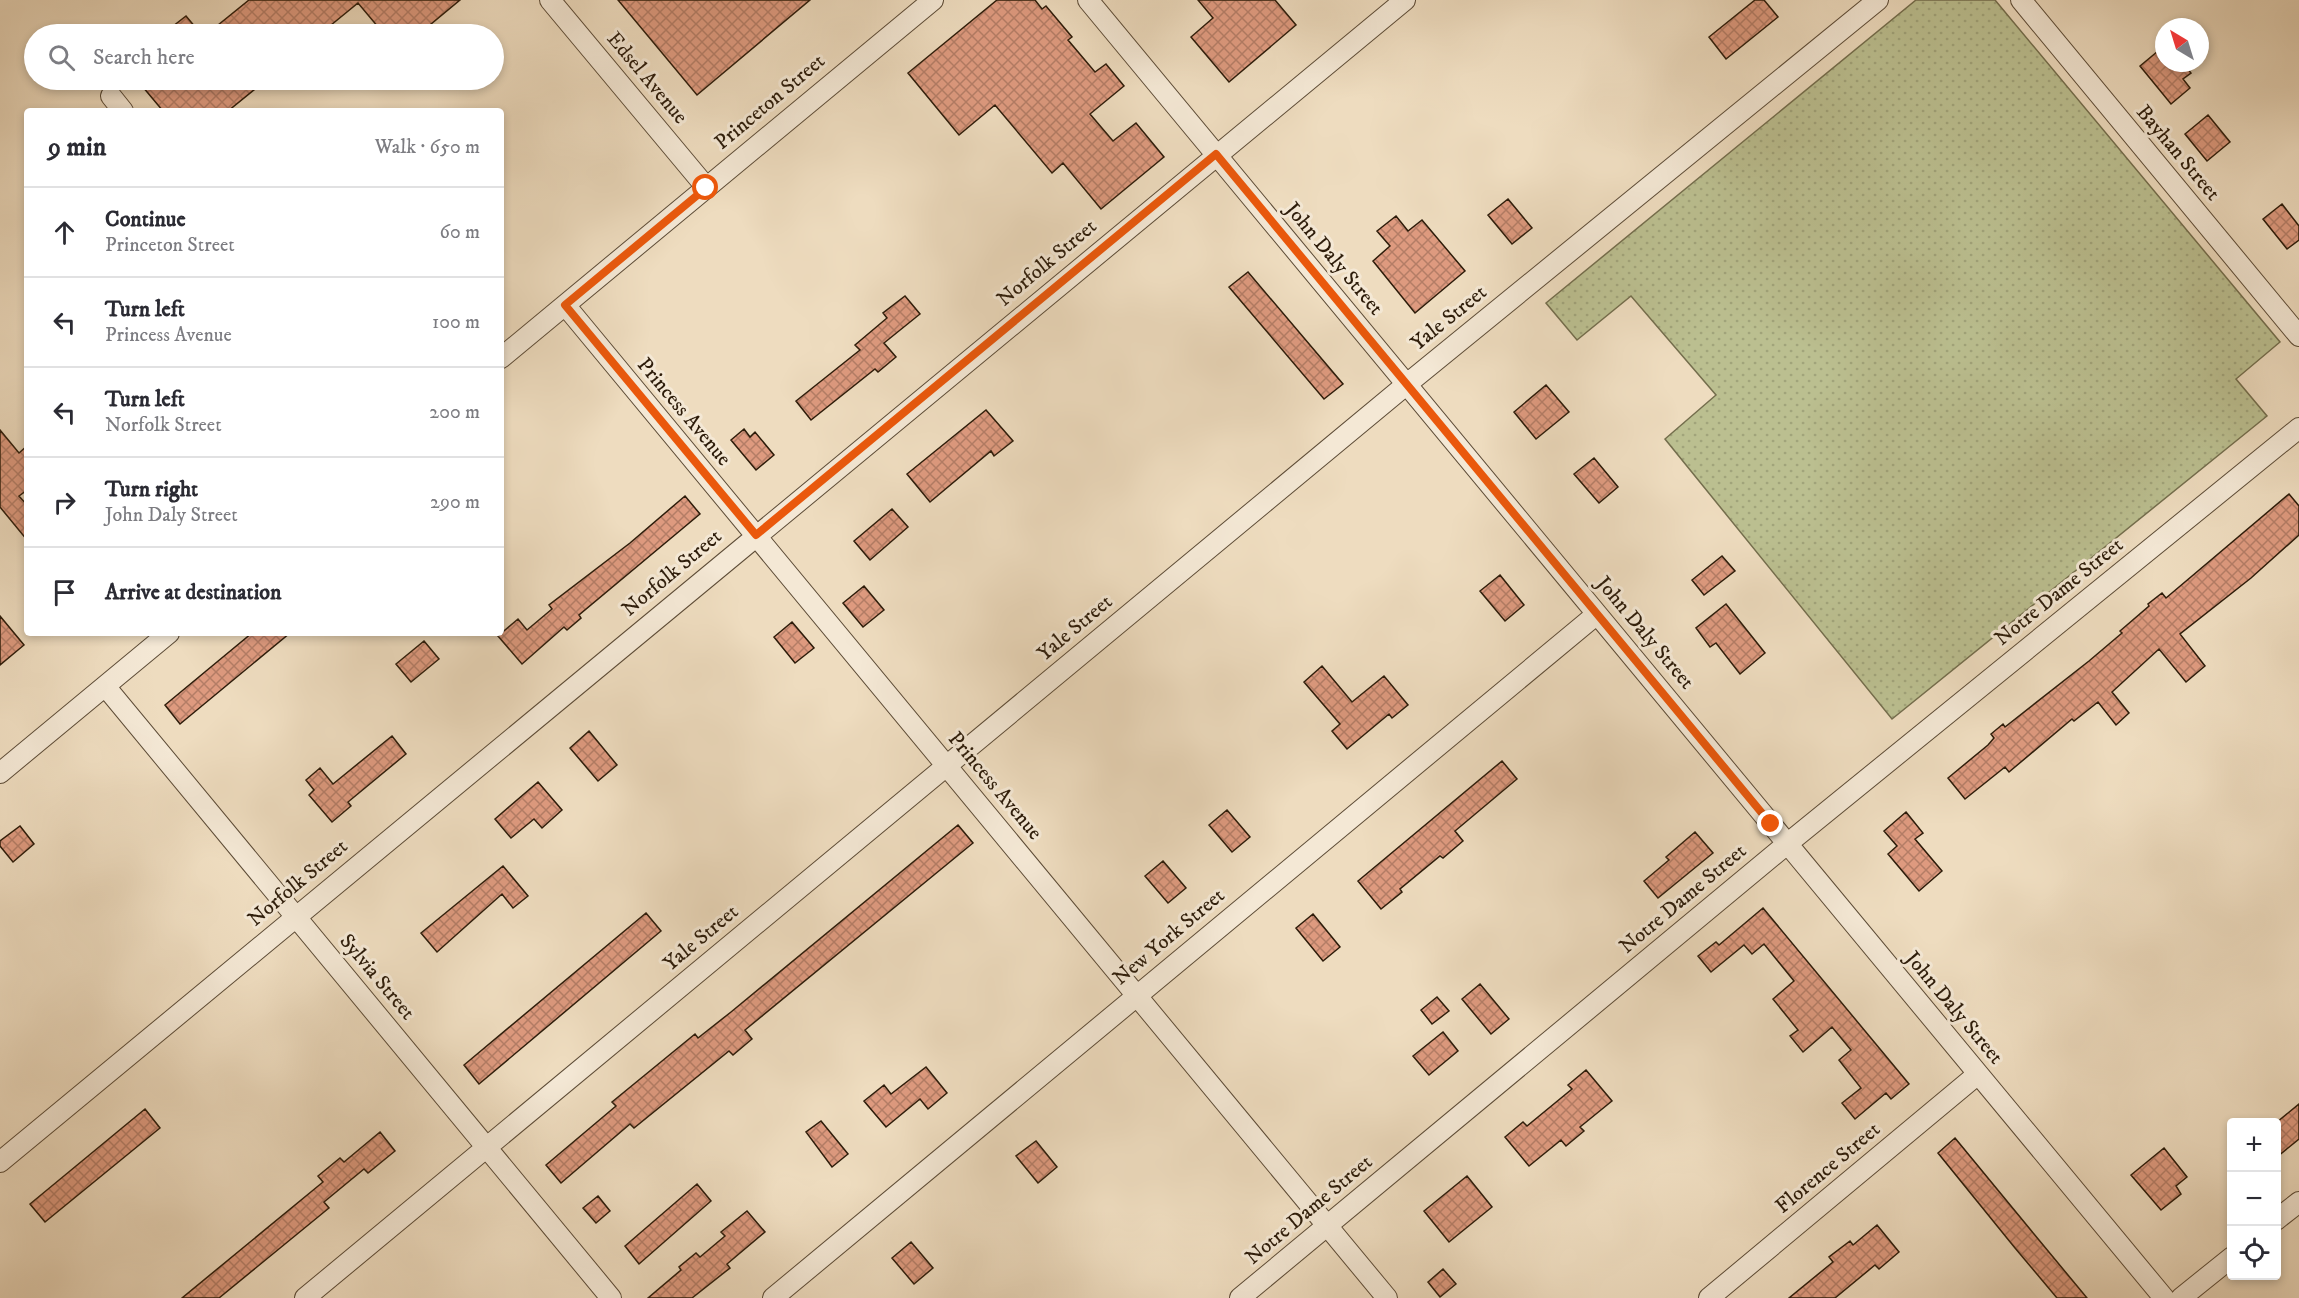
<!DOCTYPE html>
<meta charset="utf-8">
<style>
:root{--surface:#fff;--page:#f7f7f7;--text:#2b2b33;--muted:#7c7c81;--line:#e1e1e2}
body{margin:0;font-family:"IM FELL DW Pica",serif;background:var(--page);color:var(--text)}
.controls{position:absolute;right:18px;bottom:18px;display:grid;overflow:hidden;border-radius:6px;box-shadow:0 3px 9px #0003}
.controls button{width:54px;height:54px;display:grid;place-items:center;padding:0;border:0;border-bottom:2px solid var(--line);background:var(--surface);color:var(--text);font:30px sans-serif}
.compass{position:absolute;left:2155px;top:18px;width:54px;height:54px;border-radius:50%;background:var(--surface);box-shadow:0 3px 9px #0003;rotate:322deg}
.stop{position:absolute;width:18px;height:18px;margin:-14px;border:4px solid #ea580c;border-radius:50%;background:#fff}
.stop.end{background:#ea580c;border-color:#fff;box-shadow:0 2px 6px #0008}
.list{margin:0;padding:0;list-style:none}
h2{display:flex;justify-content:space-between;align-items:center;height:78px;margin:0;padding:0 24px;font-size:26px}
h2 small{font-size:20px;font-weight:400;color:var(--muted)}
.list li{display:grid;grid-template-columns:39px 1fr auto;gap:18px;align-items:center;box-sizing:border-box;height:90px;padding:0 24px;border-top:2px solid var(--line)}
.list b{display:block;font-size:22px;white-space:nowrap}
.list p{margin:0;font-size:20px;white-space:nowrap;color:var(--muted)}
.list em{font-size:20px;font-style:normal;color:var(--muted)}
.icon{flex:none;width:33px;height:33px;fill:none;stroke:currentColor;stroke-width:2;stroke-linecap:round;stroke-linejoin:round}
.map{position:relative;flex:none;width:2299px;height:1298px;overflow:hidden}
.search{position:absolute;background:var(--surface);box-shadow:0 3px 9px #0003;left:24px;top:24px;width:480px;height:66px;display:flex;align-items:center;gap:15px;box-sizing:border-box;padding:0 21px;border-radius:33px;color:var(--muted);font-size:22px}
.panel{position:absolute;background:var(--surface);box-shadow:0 3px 9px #0003;left:24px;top:108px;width:480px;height:528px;border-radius:6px}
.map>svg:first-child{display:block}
.grass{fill:url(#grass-dots);stroke:#746e4d;stroke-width:1.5}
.building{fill:url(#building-cross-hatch);stroke:#2d1c0a;stroke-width:1.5}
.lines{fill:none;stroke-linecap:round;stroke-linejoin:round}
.minor-casing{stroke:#5d4c37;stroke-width:22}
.minor{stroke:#f4e8d5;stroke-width:20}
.route{stroke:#ea580c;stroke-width:8}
.labels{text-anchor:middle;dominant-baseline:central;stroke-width:6;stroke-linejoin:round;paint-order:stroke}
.street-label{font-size:21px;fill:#2d1c0a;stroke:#f4e8d5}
</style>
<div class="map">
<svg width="2299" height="1298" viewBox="0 0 2299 1298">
<defs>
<pattern id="grass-dots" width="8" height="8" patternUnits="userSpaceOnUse" patternTransform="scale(1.5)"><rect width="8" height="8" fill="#bbbf90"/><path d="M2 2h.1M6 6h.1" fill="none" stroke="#a1a47b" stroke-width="1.8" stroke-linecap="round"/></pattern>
<pattern id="building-cross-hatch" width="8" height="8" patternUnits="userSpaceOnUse" patternTransform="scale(1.5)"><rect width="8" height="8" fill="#de9a7f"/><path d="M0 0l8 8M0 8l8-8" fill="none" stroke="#b47d66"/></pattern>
</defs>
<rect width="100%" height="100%" fill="#eedcbf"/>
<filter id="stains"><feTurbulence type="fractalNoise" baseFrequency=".00333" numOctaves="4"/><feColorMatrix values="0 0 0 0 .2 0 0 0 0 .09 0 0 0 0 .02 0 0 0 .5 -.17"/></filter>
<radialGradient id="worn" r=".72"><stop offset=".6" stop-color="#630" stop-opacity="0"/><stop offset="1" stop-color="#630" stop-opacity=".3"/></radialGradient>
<!-- grass -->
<path class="grass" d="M1916,0h79l285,342 -44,37 31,37 -375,303 -227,-280 51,-44 -85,-99 -54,44 -31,-37z"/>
<!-- building -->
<path class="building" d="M249,0h211l-41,34h-35l-26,-31 -38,31h-113z
M618,0h192l-113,95z
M997,0h38l7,9 4,-3 26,31 -4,3 27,32 11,-8 18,22 -34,28 23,27 23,-18 28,34 -63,52 -38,-46 -11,10 -57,-68 -36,30 -51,-62z
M1198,0h77l21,25 -67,57 -38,-45 22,-19z
M1755,0h9l14,17 -52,42 -17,-22z
M186,16l15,18h-38z
M2164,46v17h19l8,10 -8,6 7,9 -19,16 -31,-38z
M137,80h129l-38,31h-65z
M2208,115l22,27 -23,19 -22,-27z
M1508,199l24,29 -20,16 -24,-29z
M2282,204l17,22v14l-12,9 -24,-30z
M1396,216l12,15 14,-11 43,51 -50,42 -42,-52 17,-15 -13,-15z
M1248,272l95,112 -19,15 -95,-112z
M905,296l15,18 -36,29 12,14 -18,15 -3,-3 -64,51 -15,-19 64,-51 -5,-5 32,-27 -4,-5z
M1546,385l23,27 -33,27 -22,-27z
M986,410l27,31 -19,15 -3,-5 -61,51 -23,-28z
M744,429l6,8 5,-5 19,23 -18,15 -25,-30z
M0,430l19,23 8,-7v44l-8,6 8,9v35l-27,-33z
M1594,458l24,29 -19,16 -25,-29z
M2289,494l10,12v29l-48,43 -71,56 25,32 -19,16 -27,-33 -47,43 17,21 -13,12 -18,-23 -24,19 -2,-2 -63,53 -4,-5 -40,32 -17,-21 40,-33 6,-7 -3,-4 12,-10 2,3 84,-66 33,-28 -2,-2 29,-25 -1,-2 14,-11 4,5z
M685,496l15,18 -121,101 2,3 -14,12 -3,-3 -42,37 -24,-28 20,-17 9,11 25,-21 -3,-4 81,-62z
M892,509l16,18 -38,33 -16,-19z
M1722,556l13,15 -31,24 -12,-15z
M1500,575l24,30 -19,16 -25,-30z
M864,586l20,24 -21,17 -20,-24z
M1726,604l39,49 -25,21 -24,-31 -6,4 -14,-19z
M0,616l24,29 -24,20z
M792,622l22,26 -19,15 -21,-26z
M252,633h38l-110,91 -15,-19z
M424,641l15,18 -28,23 -15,-18z
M1322,666l30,36 32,-26 24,29 -16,13 -3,-4 -42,35 -15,-18 8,-7 -36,-42z
M589,731l28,34 -19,16 -28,-33z
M392,736l14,18 -58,48 3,4 -19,16 -23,-27 5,-5 -8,-10 14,-12 13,16z
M1502,761l15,18 -62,52 8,10 -20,17 -3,-2 -40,33 2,3 -21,17 -23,-28z
M538,782l24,28 -20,18 -8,-9 -23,19 -16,-19z
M1227,810l23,27 -18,15 -23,-27z
M1906,812l17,21 -8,6 27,32 -23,20 -31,-37 9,-8 -13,-15z
M958,825l15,18 -228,187 7,9 -19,16 -4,-4 -95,77 -4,-4 -69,59 -15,-18 70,-59 -4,-4 83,-68 3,4 33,-26z
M20,826l14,18 -21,18 -13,-16v-5z
M1695,832l18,21 -55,45 -14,-17 25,-21 -3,-3z
M1163,861l23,27 -18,15 -23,-27z
M503,866l25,30 -15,12 -11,-14 -65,58 -16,-19z
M1763,908l146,176 -18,15 -5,-6 -31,26 -13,-16 19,-15 -22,-28 12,-10 -19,-23 -29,25 -13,-16 8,-6 -25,-31 21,-18 -30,-37 -12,10 -8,-9 -33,27 -13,-16 18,-14 3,3z
M646,913l15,18 -182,153 -15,-19z
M1313,914l27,33 -17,14 -27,-33z
M1480,984l29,35 -18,15 -29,-35z
M1437,997l12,14 -17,13 -11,-14z
M1443,1032l15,19 -29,24 -16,-19z
M926,1067l21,26 -19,16 -8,-10 -34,28 -22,-26 20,-16 7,9z
M1586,1070l26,31 -32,26 4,4 -18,15 -5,-6 -32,26 -24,-29 18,-15 4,4 45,-37 -4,-4z
M2299,1104v35l-22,18v-35z
M145,1109l15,19 -115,94 -15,-18z
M821,1121l27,33 -16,13 -26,-35z
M380,1132l15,19 -27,22 -4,-4 -40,33 5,6 -110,90h-37l141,-116 -5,-6 22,-18 4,4z
M1955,1138l79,96 53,64h-30l-42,-50 -77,-95z
M1036,1141l21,26 -19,16 -22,-27z
M2164,1148l23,29 -11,9 5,8 -20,16 -30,-35z
M1467,1176l25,31 -43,35 -25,-31z
M697,1184l14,17 -72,63 -14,-18z
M598,1196l12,15 -14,12 -13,-15z
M747,1211l18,21 -38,32 3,4 -38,30h-44l33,-28 -2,-3 17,-14 4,4 25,-21 -4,-4z
M1877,1225l22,27 -20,17 -4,-4 -40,33h-46l44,-36 -4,-5 21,-16 3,4z
M911,1242l22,26 -19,16 -22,-26z
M1443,1269l13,15 -16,13 -12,-15z"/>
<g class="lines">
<defs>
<path id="minor" d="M550,0l156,187
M1088,0l1076,1298
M2021,0l278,336
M111,96l12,15
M565,305l822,993
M501,358l432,-358
M105,686l506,612
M0,773l169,-140
M0,1162l1405,-1162
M2276,1220l23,-18
M305,1298l1102,-914 471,-384
M773,1298l824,-684
M1240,1298l547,-454 512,-416
M1709,1298l269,-224
M2181,1298l51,-41"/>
</defs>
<!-- minor casing -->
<use href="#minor" class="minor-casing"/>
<!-- minor -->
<use href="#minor" class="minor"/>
</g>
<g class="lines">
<!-- route -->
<path class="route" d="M706,188l-141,117 191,230 460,-381 555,670"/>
</g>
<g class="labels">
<!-- street labels -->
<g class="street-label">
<text transform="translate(647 78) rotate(50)">Edsel Avenue</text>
<text transform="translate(770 102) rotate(-40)">Princeton Street</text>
<text transform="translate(2178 153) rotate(50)">Bayhan Street</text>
<text transform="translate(1334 259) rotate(50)">John Daly Street</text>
<text transform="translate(1047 263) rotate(-40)">Norfolk Street</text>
<text transform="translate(1449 318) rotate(-39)">Yale Street</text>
<text transform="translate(684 412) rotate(50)">Princess Avenue</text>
<text transform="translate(672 573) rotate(-40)">Norfolk Street</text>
<text transform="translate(2059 592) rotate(-39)">Notre Dame Street</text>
<text transform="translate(1075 628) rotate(-40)">Yale Street</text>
<text transform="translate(1645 633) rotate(50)">John Daly Street</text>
<text transform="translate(995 786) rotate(50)">Princess Avenue</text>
<text transform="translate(298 883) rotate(-40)">Norfolk Street</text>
<text transform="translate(1683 899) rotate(-40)">Notre Dame Street</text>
<text transform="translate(1169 937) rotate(-40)">New York Street</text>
<text transform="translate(701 938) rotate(-40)">Yale Street</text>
<text transform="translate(377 977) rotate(50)">Sylvia Street</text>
<text transform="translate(1954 1008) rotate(50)">John Daly Street</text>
<text transform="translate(1828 1168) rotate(-40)">Florence Street</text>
<text transform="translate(1309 1210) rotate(-40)">Notre Dame Street</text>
</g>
</g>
<rect width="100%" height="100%" filter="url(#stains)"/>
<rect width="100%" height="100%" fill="url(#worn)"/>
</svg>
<div class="controls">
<button>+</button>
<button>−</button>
<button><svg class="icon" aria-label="locate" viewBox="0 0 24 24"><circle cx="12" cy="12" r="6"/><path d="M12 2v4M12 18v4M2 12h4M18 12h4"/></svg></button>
</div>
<svg class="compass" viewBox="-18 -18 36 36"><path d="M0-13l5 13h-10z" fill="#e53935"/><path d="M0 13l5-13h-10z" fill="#7c7c81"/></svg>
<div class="stop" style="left:706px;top:188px"></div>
<div class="stop end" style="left:1771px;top:824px"></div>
<div class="search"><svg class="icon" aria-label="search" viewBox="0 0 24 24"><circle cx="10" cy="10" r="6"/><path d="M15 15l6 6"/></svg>Search here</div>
<section class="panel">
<h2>9 min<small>Walk · 650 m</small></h2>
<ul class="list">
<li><svg class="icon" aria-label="ahead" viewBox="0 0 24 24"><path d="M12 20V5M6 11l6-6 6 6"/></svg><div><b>Continue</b><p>Princeton Street</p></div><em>60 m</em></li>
<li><svg class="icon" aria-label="left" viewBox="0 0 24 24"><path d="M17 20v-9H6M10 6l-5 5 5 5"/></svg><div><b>Turn left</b><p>Princess Avenue</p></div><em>100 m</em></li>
<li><svg class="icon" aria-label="left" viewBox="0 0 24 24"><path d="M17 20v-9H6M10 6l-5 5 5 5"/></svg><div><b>Turn left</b><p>Norfolk Street</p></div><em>200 m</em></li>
<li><svg class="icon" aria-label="right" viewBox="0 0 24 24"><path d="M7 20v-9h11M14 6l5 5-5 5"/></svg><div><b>Turn right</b><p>John Daly Street</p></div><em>290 m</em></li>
<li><svg class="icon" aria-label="arrive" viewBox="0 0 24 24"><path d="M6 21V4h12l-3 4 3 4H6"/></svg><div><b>Arrive at destination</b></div></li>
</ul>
</section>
</div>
